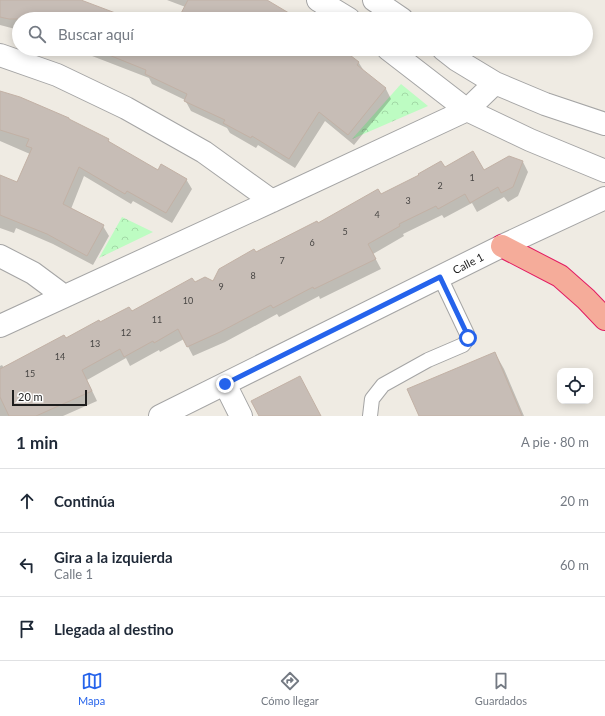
<!DOCTYPE html>
<html lang="es">
<meta charset="utf-8">
<style>
:root{--surface:#fff;--page:#f6f6f7;--text:#1f2937;--muted:#747a83;--line:#e0e1e3;--accent:#2563eb}
body{margin:0;font-family:Lato,sans-serif;background:var(--page);color:var(--text)}
.controls{position:absolute;right:12px;bottom:12px;display:grid;overflow:hidden;border-radius:8px;box-shadow:0 2px 10px #0003}
.controls button{width:36px;height:36px;display:grid;place-items:center;padding:0;border:0;border-bottom:1px solid var(--line);background:var(--surface);color:var(--text);font:20px sans-serif}
.scale{position:absolute;left:12px;bottom:10px;width:75px;box-sizing:border-box;padding-left:4px;border:2px solid #1e1e1e;border-top:0;font-size:11px;line-height:14px;white-space:nowrap;color:#1e1e1e;-webkit-text-stroke:3px #fff;paint-order:stroke}
.stop{position:absolute;width:12px;height:12px;margin:-9px;border:3px solid #2563eb;border-radius:50%;background:#fff}
.stop.end{background:#2563eb;border-color:#fff;box-shadow:0 1px 4px #0008}
.list{margin:0;padding:0;list-style:none}
h2{display:flex;justify-content:space-between;align-items:center;height:52px;margin:0;padding:0 16px;font-size:17px}
h2 small{font-size:13px;font-weight:400;color:var(--muted)}
.list li{display:grid;grid-template-columns:26px 1fr auto;gap:12px;align-items:center;box-sizing:border-box;height:64px;padding:0 16px;border-top:1px solid var(--line)}
.list b{display:block;font-size:15px;white-space:nowrap}
.list p{margin:0;font-size:13px;white-space:nowrap;color:var(--muted)}
.list em{font-size:13px;font-style:normal;color:var(--muted)}
.icon{flex:none;width:22px;height:22px;fill:none;stroke:currentColor;stroke-width:2;stroke-linecap:round;stroke-linejoin:round}
.map{position:relative;flex:none;width:605px;height:416px;overflow:hidden}
.search{position:absolute;background:var(--surface);box-shadow:0 2px 10px #0003;left:12px;right:12px;top:12px;height:44px;display:flex;align-items:center;gap:10px;box-sizing:border-box;padding:0 14px;border-radius:22px;color:var(--muted);font-size:15px}
.sheet{height:244px;background:var(--surface)}
nav{display:flex;justify-content:space-around;align-items:center;box-sizing:border-box;height:56px;border-top:1px solid var(--line);background:var(--surface);font-size:11px;color:var(--muted)}
nav a{display:grid;justify-items:center;gap:2px}
nav .on{color:var(--accent)}
.map>svg:first-child{display:block}
.park{fill:url(#park-crowns)}
.shadow{fill:#0003}
.building{fill:#c7bdb6;stroke:#c2b1a5}
.lines{fill:none;stroke-linecap:round;stroke-linejoin:round}
.service-casing{stroke:#a5a5a5;stroke-width:16}
.minor-casing{stroke:#a5a5a5;stroke-width:24}
.trunk-casing{stroke:#e31b62;stroke-width:24}
.service{stroke:#fff;stroke-width:14}
.minor{stroke:#fff;stroke-width:22}
.trunk{stroke:#f5ac9a;stroke-width:22}
.route{stroke:#2563eb;stroke-width:5}
.labels{text-anchor:middle;dominant-baseline:central;stroke-width:3.5;stroke-linejoin:round;paint-order:stroke}
.number-label{font-size:9px;fill:#484644}
.street-label{font-size:11px;fill:#1e1e1e;stroke:#fff}
</style>
<div class="map">
<svg width="605" height="416" viewBox="0 0 605 416">
<defs>
<pattern id="park-crowns" width="20" height="18" patternUnits="userSpaceOnUse"><rect width="20" height="18" fill="#bdfcc2"/><path d="M2 6a3 3 0 1 1 6 0M12 15a3 3 0 1 1 6 0" fill="none" stroke="#a2d8a6"/></pattern>
</defs>
<rect width="100%" height="100%" fill="#efebe3"/>
<!-- park -->
<path class="park" d="M401,84l27,22 -76,33z
M122,217l31,15 -54,26z"/>
<!-- shadow -->
<path class="shadow" d="M0,0h78l41,19h-100v11l-19,-5z
M167,0h98l32,19h-87l-14,-8z
M74,49h266l19,14 5,8 22,18 5,10 -37,46 -29,-24 -30,47 -37,-23 -2,3 -26,-15 -3,-5 -36,-17 -6,-11 -33,-16 -3,-6z
M0,92l69,28 39,20 2,3 48,28 28,8 6,10 -20,34 -39,-22 -2,3 -47,-28 -13,33 32,17 6,10 -16,29 -40,-21 -37,-16 -2,5 -14,-5v-52l17,7 13,-29 -30,-13z
M523,162l5,10 -10,24 -10,6 -4,-5 -27,15 -5,-9 -28,15 -2,-3 -39,19 1,2 -31,18 8,15 -61,30 -1,-3 -40,21 -2,-3 -52,28 -32,14 -9,-17 -24,13 -1,-2 -29,16 -4,-8 -39,22 10,21 -34,15h-63v-50l2,-1 2,3 96,-44 31,-11 63,-29 20,-2 41,-28 126,-59 63,-27 40,3z
M495,353l9,16 20,47h-104z"/>
<!-- building -->
<path class="building" d="M0,0h81l45,17v2h-117l-9,-2z
M188,0h79l32,19h-121z
M106,49h236l17,13 -2,3 29,23 -38,47 -29,-23 -30,47 -37,-23 -1,2 -28,-15 2,-3 -41,-19 3,-7 -42,-20 1,-4 -42,-17z
M0,91l20,6 49,21v1l40,20 -1,2 50,29 3,-6 26,15 -21,34 -39,-22 -2,3 -46,-27 -16,37 41,21 -17,31 -40,-22 -47,-19v-40l17,7 15,-34 -6,-2 3,-7 -29,-9z
M473,151l11,19 25,-14 14,5 -10,26 -12,6 -3,-6 -28,16 -5,-9 -27,15 -2,-3 -37,18 1,2 -32,18 8,15 -62,30 -1,-2 -40,21 -2,-3 -51,27 -33,15 -9,-18 -24,14 -1,-2 -29,16 -4,-8 -38,21 10,21 -56,25h-27l-9,-19v-28l64,-34 2,3 33,-18 1,2 29,-15 3,4 60,-33 3,4 10,-5 8,4 6,-12 35,-20 2,3 61,-31 1,2 60,-34 3,5 38,-19 -1,-1 23,-13 4,6z
M495,352l27,64h-103l-12,-27z
M300,376l21,40h-62l-8,-15z"/>
<g class="lines">
<defs>
<path id="service" d="M370,416l2,-17 11,-14 45,-25 35,-15c3,-4 5,-6 4,-11l-27,-57"/>
<path id="minor" d="M318,0l31,19
M374,0l28,19
M388,49l79,61 63,30 75,31
M443,49l14,11 38,23 50,21 60,20
M0,55l57,20 69,33 78,44 68,49
M0,256l33,17 31,23
M0,326l272,-125 195,-91 28,-27
M225,384l16,32
M160,416l342,-170 103,-48"/>
<path id="trunk" d="M502,246l58,30 26,23 19,20"/>
</defs>
<!-- service casing -->
<use href="#service" class="service-casing"/>
<!-- minor casing -->
<use href="#minor" class="minor-casing"/>
<!-- trunk casing -->
<use href="#trunk" class="trunk-casing"/>
<!-- service -->
<use href="#service" class="service"/>
<!-- minor -->
<use href="#minor" class="minor"/>
<!-- trunk -->
<use href="#trunk" class="trunk"/>
</g>
<g class="lines">
<!-- route -->
<path class="route" d="M225,384l215,-107 27,57 1,4"/>
</g>
<g class="labels">
<!-- number labels -->
<g class="number-label">
<text x="472" y="177">1</text>
<text x="440" y="185">2</text>
<text x="408" y="200">3</text>
<text x="377" y="214">4</text>
<text x="345" y="231">5</text>
<text x="312" y="242">6</text>
<text x="282" y="260">7</text>
<text x="253" y="275">8</text>
<text x="221" y="286">9</text>
<text x="188" y="300">10</text>
<text x="157" y="319">11</text>
<text x="126" y="332">12</text>
<text x="95" y="343">13</text>
<text x="60" y="356">14</text>
<text x="30" y="373">15</text>
</g>
<!-- street labels -->
<g class="street-label">
<text transform="translate(468 263) rotate(-27)">Calle 1</text>
</g>
</g>
</svg>
<div class="controls">
<button><svg class="icon" aria-label="locate" viewBox="0 0 24 24"><circle cx="12" cy="12" r="6"/><path d="M12 2v4M12 18v4M2 12h4M18 12h4"/></svg></button>
</div>
<div class="scale">20 m</div>
<div class="stop" style="left:468px;top:338px"></div>
<div class="stop end" style="left:225px;top:384px"></div>
<div class="search"><svg class="icon" aria-label="search" viewBox="0 0 24 24"><circle cx="10" cy="10" r="6"/><path d="M15 15l6 6"/></svg>Buscar aquí</div>
</div>
<section class="sheet">
<h2>1 min<small>A pie · 80 m</small></h2>
<ul class="list">
<li><svg class="icon" aria-label="ahead" viewBox="0 0 24 24"><path d="M12 20V5M6 11l6-6 6 6"/></svg><div><b>Continúa</b></div><em>20 m</em></li>
<li><svg class="icon" aria-label="left" viewBox="0 0 24 24"><path d="M17 20v-9H6M10 6l-5 5 5 5"/></svg><div><b>Gira a la izquierda</b><p>Calle 1</p></div><em>60 m</em></li>
<li><svg class="icon" aria-label="arrive" viewBox="0 0 24 24"><path d="M6 21V4h12l-3 4 3 4H6"/></svg><div><b>Llegada al destino</b></div></li>
</ul>
</section>
<nav>
<a class="on"><svg class="icon" aria-label="map" viewBox="0 0 24 24"><path d="M3 6l6-2 6 2 6-2v14l-6 2-6-2-6 2zM9 4v14M15 6v14"/></svg>Mapa</a>
<a><svg class="icon" aria-label="directions" viewBox="0 0 24 24"><path d="M12 3l9 9-9 9-9-9zM9 14v-3h6M13 9l2 2-2 2"/></svg>Cómo llegar</a>
<a><svg class="icon" aria-label="saved" viewBox="0 0 24 24"><path d="M7 4h10v16l-5-4-5 4z"/></svg>Guardados</a>
</nav>
